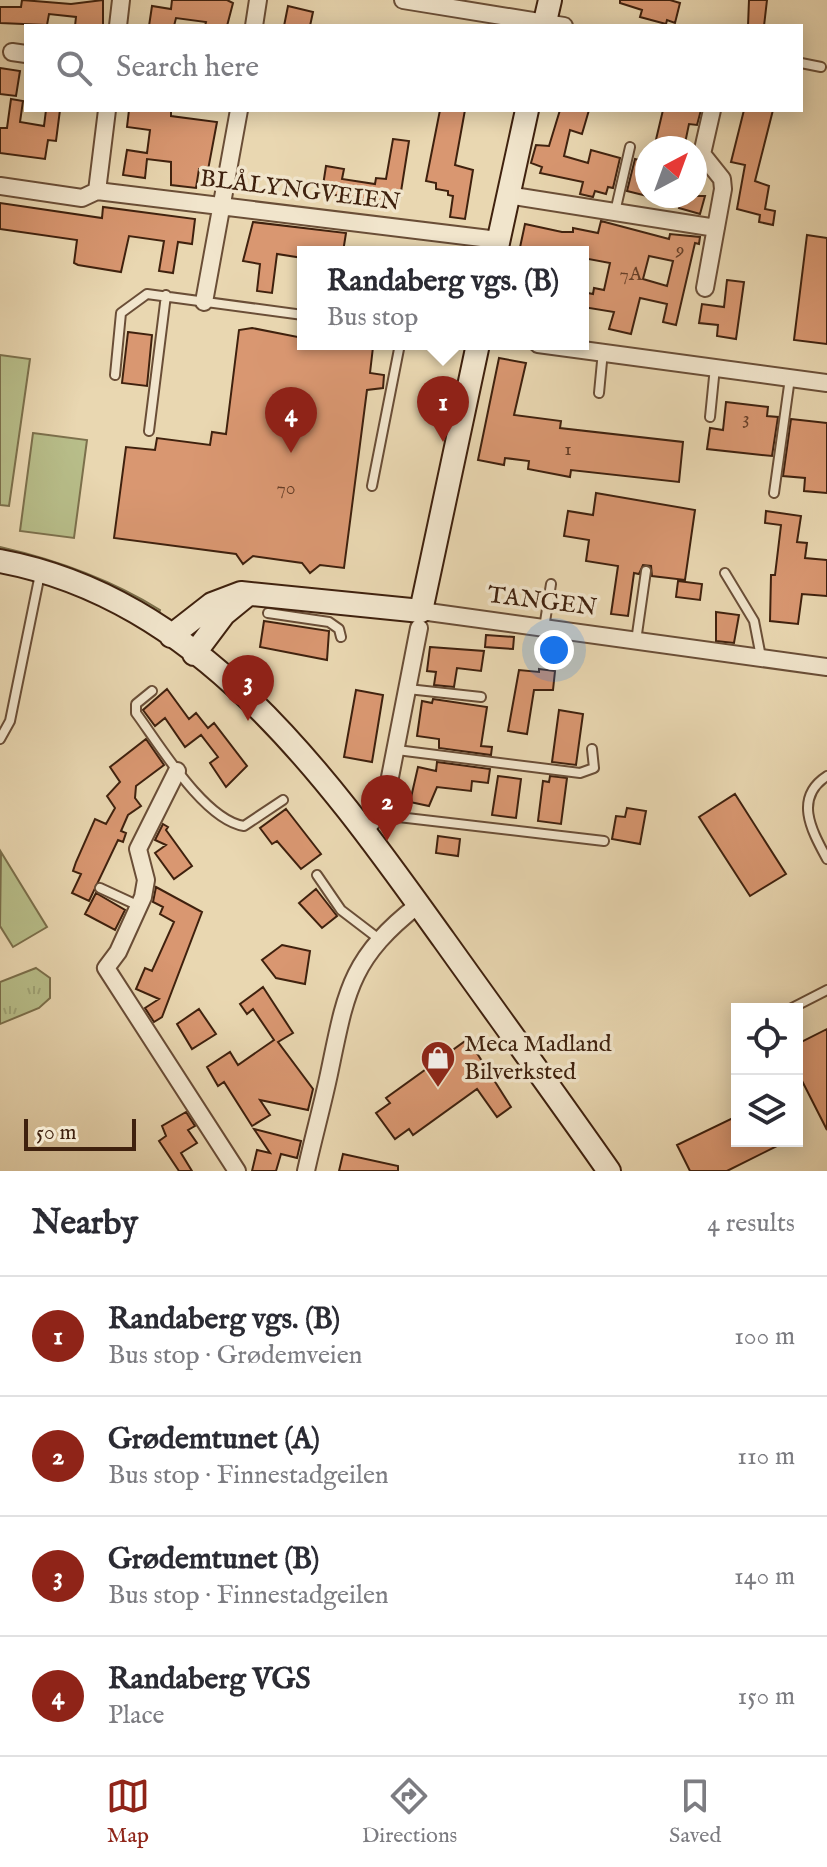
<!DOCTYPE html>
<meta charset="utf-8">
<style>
:root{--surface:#fff;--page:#f7f7f7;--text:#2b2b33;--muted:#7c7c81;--line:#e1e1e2;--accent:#8f2418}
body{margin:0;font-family:"IM FELL English",serif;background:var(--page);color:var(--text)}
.controls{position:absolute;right:24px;bottom:24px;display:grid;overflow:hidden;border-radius:0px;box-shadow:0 4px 20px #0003}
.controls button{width:72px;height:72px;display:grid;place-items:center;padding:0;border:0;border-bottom:2px solid var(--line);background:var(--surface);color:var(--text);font:40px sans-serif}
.compass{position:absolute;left:635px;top:136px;width:72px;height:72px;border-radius:50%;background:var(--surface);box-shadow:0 4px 20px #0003;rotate:41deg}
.scale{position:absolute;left:24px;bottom:20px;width:112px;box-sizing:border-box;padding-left:8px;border:4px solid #3f210e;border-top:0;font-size:22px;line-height:28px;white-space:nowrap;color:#3f210e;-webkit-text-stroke:6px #f1e5cc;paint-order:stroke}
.you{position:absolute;left:554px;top:650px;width:28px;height:28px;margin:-20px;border:6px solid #fff;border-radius:50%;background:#1a73e8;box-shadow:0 0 0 12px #1a73e833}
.badge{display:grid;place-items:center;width:52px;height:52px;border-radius:50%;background:var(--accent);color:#fff;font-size:26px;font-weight:700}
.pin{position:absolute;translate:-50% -66px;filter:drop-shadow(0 2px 4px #0008)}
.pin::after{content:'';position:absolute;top:42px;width:28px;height:24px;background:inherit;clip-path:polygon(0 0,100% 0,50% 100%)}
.popup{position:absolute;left:297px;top:246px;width:292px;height:104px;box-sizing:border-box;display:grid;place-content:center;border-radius:0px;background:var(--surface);filter:drop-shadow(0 2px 6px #0005);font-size:26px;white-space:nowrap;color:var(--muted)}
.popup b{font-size:30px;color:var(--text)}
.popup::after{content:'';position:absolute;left:50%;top:100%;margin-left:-16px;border:16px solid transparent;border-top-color:var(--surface)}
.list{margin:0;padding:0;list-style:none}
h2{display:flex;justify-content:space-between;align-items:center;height:104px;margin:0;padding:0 32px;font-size:34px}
h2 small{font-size:26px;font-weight:400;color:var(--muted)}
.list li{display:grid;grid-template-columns:52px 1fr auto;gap:24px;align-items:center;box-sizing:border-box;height:120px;padding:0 32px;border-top:2px solid var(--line)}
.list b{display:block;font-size:30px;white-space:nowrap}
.list p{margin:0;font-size:26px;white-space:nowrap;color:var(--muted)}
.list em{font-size:26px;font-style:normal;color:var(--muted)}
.icon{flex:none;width:44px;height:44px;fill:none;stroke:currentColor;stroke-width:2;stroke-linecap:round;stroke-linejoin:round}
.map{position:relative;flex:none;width:827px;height:1171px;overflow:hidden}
.search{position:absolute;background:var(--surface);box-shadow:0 4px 20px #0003;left:24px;right:24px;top:24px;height:88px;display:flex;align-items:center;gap:20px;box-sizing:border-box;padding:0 28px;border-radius:0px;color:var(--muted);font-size:30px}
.sheet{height:584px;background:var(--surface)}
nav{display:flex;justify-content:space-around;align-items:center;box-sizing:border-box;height:112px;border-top:2px solid var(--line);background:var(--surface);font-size:22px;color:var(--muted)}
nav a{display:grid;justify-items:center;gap:4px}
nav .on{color:var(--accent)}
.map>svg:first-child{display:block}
.grass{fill:url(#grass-tufts);stroke:#7c704c;stroke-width:2}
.pitch{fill:#b8be8a;stroke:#7c704c;stroke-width:2}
.building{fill:#d99771;stroke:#3f210e;stroke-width:2;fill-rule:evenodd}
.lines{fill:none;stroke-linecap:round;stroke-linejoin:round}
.service-casing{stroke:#6a4e37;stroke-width:12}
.minor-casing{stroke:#6a4e37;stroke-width:20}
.secondary-casing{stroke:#3f210e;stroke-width:26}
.service{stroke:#f1e5cc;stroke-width:8}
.minor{stroke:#f1e5cc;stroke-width:16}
.secondary{stroke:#f1e5cc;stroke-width:22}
.labels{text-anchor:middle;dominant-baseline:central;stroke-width:7;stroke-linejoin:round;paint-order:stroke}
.number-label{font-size:20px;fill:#663e27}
.street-label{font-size:24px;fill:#3f210e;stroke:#f1e5cc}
.poi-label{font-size:24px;fill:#3f210e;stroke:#f1e5cc;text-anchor:start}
</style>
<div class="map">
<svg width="827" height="1171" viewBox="0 0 827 1171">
<defs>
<pattern id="grass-tufts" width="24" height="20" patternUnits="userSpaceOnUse" patternTransform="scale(2)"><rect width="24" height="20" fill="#b8be8a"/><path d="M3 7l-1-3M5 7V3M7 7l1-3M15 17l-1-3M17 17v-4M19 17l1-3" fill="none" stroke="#9fa376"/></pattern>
</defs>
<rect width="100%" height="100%" fill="#e9d7b1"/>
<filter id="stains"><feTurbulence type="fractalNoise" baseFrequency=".0025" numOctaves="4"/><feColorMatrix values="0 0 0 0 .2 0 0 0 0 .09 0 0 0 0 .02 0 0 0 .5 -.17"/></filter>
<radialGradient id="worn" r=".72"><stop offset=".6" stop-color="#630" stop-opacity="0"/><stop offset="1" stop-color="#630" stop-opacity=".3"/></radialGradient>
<!-- grass -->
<path class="grass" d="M0,547c57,13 110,32 160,63l-1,4 -159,-61z
M36,968l14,10v20l-11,10 -39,16v-42z"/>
<!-- pitch -->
<path class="pitch" d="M0,355l30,4 -21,147 -9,-1z
M33,433l54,7 -13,98 -54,-7z
M1,852l46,75 -34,20 -13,-21z"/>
<!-- building -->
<path class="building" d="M22,0l49,4 32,-4v26h-28l1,-9 -27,-3 -2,11 -47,-2v-16h21z
M172,0h55l6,3 -6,23h-22l1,-4 -30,-4 -2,8h-25l3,-20 19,3z
M620,0h50l10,3 -5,20 -8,-3 -1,4 -26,-7 2,-7 -22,-7z
M749,0h18l-3,26h-16z
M288,6l25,6 -3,14h-26z
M0,68l20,3 -4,25 -16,-2z
M11,99l12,2 -3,21 24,4 2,-16h14l-4,31 -8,-1 -3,19 -45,-6v-25h7z
M129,110h42v6l46,6 -9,48 -9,-1 -3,19 -25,-3v-23l-24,-3 -2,19 -22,-3 4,-25 20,3 3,-23 -23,-3z
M440,110h25l-10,55 18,5 -8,49 -15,-2 3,-21 -5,-1v-4l-12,-2v-6l-10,-2z
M560,110h29l-7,24 -12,-4 -6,26 24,7 3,-13 29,8 -7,30 -5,-1 -2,7 -11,-3 -2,6 -13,-3 3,-12 -43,-9 2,-6 -11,-4 5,-18 13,1z
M663,110h38l-4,15 -8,-1 -5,24h-30z
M744,110h29l-18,71 14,5 -4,23 10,2 -2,14 -14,-3 1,-7 -23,-6 8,-44 -14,-3z
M393,139l16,2 -9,57 -8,-2 -2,11 -68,-15 4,-26 18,3 -2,10 33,5 1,-6 10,1z
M635,159l12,3v34l-20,-5z
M682,196h23l-5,18 -21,-6z
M0,203l102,15 1,-11 92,12 -3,25 -14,-2 -5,31 -14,-2 5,-30 -35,-5 -8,36 -43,-7 -4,-2 3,-23 -77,-11z
M601,221l68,18 1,-5 30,3 -1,7 -4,-1 -19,82 -13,-3 4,-18 -27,-6 -9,36 -22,-5 5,-17 -31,-5v-15l10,2 1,-6 10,2 6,-27 -27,-5v-6h-64l6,-28 37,8h11v-4l25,5zM649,256l24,5 -6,25 -24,-7z
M253,222l93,11 -3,19h-40v6l-26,-4 -5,39 -15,-2 3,-27 -17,-3z
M807,235l20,3v106l-33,-4z
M727,280l17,2 -8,57 -19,-3 1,-11 -19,-2 3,-19 22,3z
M252,328l51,10v6l70,3 -3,26 14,2 -1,13 -16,2 -23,178 -24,-3 -10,8 -8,-10 -49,-7 -10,8 -7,-10 -122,-16 12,-91 29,3 2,-12 53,7 2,-13 14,2 13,-104z
M128,332l24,3 -5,51 -25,-3z
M499,358l27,5 -12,52 47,6 -1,7 123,14 -4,40 -108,-12 -1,7 -42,-8 1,-8 -24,-3 -1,7 -26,-5z
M726,402l42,5 -1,9 11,1 -6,39 -65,-7 3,-21 13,2z
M791,419l36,4v70l-23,-2 1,-13 -22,-2z
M596,493l99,17 -10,70 -33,-4 -1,-10 -8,-1 -4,9 -5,-1 -6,43 -17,-2 7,-48 -32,-5 3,-21 -25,-4 4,-25 25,4z
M766,511l35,5 -4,26 10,1 -2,15 22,2v36l-25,-2 -4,30 -28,-3 1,-46h4l6,-50 -16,-2z
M678,581l24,3 -2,16 -24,-3z
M716,612l23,3 -5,28 -18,-2z
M264,621l65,10 -2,29 -67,-13z
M486,635l28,2 -1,12 -28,-2z
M430,647l54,4 -3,20 -24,-3 -3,19 -20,-2 2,-13 -9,-1z
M539,669l16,2 -2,19h-19l-7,44 -19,-3 11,-61 20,2z
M167,689l22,30 7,-6 12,15 6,-5 33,43 -21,21 -16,-24 8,-6 -17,-22 -16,12 -20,-29 -10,8 -12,-16z
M356,690l27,5 -11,67 -28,-5z
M433,699l54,8 -6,39 11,1 -1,8 -52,-7v-9l-22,-3 5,-35 10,2z
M559,710l24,4 -7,51 -24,-3z
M146,739l18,26 -28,21 -1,12 6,8 -13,9 -7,16 5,2 -3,9 -5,-2 -29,61 -17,-8 9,-19 -8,-3 3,-9 19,-43 11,5 9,-16 -8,-12 13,-14 -10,-15z
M437,762l53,7 -2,14 -16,-2 -1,10 -34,-4 -8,19 -19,-4 8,-35 18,4z
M498,776l23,3 -5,39 -24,-3z
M550,776l17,2 -6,46 -23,-3 5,-40 6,1z
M735,794l51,80 -36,22 -51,-79z
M627,808l19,3 -6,33 -28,-5 4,-23 9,1z
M286,809l35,45 -20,15 -24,-28 -5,3 -12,-16z
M163,824l5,3 -2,3 26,36 -18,13 -19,-26 11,-8 -11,-5z
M438,836l22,3 -2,17 -22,-3z
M156,887l46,25 -40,105 -8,5 -9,-14 14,-9 -23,-10 9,-21 7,3 22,-49 -14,-8 3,-7 -10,-5z
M316,889l21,27 -15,12 -23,-25z
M96,893l29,17 -10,20 -30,-16z
M282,945l28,6 -5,33 -29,-6 -14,-18z
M263,987l30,46 -15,9 35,47 -5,21 -48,-10 10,15 -18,11 -28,-44 -6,4 -11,-19 23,-15 8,13 36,-25 -21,-31 -6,5 -7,-10z
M199,1009l17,25 -24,15 -15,-25z
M827,1029v101l-30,-59v-27z
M468,1039l43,68 -14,10 -20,-28 -64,46 -4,-6 -14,10 -19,-26 14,-10 -4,-5z
M186,1112l9,14 -7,4 9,13 -16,10 11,18h-13l-20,-30 7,-5 -4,-10z
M737,1116v25h50l-60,30h-37l-13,-26z
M254,1129l47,12 -4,17 -16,-4 -5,17h-24l5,-21 13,3z
M343,1154l55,12v5h-59z"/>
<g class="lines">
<defs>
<path id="service" d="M801,63l20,4
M615,212l15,-65
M115,375l6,-62 26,-19 156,21
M599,393l4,-42
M710,417l5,-50
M149,431l17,-136
M372,486l28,-142
M774,493l16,-115
M725,573l29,48 7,36
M268,613l61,9 10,7 2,8
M544,628l7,-44
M636,641l10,-70
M408,689l73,8
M152,691l-16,13v9c23,31 68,107 108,113l39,-26
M0,739l10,-18 30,-147
M397,750l183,23 14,-5 -2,-19
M827,776c-34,22 -15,55 0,83
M381,815l223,26
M317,875l24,35 38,29
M100,888l39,18
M790,1009l37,-19"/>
<path id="minor" d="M403,0l161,26
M118,26l3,-26
M254,26l4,-26
M12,52l14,2
M0,186l82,12 15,-7 401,49
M97,191l10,-81
M507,195l209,33
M705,288l18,-99 -1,-10 -20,-25 10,-44
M204,302l35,-192
M538,344l289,39
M421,611l406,56
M177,771l-39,78 8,31 -3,17 -25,55 -12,16 131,203
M364,831l20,-23 35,-180
M306,1171c7,-32 16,-64 23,-97 17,-81 20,-115 89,-169"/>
<path id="secondary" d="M544,26l6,-26
M496,252l31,-142
M0,561c204,38 331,222 444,379 55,77 111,154 165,231
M171,636l41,-32 29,-11 180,18 57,-267
M194,654l30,-40 22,-18"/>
</defs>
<!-- service casing -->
<use href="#service" class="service-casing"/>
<!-- minor casing -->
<use href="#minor" class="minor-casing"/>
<!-- secondary casing -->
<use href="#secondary" class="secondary-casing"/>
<!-- service -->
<use href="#service" class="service"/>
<!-- minor -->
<use href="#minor" class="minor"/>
<!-- secondary -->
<use href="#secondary" class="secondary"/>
</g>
<!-- icons -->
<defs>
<symbol id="shop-pin" viewBox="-11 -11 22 30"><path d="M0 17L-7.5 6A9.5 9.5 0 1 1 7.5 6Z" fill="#8f2418" stroke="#f1e5cc"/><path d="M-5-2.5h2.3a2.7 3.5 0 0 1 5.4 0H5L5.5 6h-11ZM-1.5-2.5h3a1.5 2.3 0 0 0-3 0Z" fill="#fff"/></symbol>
</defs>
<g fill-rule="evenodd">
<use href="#shop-pin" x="418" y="1038" width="40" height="54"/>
</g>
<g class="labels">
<!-- number labels -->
<g class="number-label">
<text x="680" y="249">9</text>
<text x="631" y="274">7A</text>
<text x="746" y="418">3</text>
<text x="568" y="449">1</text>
<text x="286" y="488">70</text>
</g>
<!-- street labels -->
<g class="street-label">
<text transform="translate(300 191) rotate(7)">BLÅLYNGVEIEN</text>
<text transform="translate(542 602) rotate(7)">TANGEN</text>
</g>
<!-- poi labels -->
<g class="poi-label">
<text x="464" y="1044">Meca Madland<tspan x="464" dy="28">Bilverksted</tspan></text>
</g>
</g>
<rect width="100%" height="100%" filter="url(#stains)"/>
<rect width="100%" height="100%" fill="url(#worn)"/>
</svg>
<div class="controls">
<button><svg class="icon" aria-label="locate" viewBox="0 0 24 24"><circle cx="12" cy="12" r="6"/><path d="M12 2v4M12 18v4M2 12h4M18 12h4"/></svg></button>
<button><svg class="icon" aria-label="layers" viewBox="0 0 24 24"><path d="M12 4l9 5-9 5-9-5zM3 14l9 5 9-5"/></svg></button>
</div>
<svg class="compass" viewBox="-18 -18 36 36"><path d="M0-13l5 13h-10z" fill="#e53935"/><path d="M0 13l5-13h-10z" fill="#7c7c81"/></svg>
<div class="scale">50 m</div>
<div class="you"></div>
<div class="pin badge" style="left:443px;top:442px">1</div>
<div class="popup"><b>Randaberg vgs. (B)</b>Bus stop</div>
<div class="pin badge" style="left:387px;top:841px">2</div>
<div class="pin badge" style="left:248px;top:721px">3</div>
<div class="pin badge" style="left:291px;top:453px">4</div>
<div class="search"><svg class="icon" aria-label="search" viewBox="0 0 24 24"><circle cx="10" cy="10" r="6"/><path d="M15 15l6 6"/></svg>Search here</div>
</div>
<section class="sheet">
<h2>Nearby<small>4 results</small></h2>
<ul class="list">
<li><span class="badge">1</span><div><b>Randaberg vgs. (B)</b><p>Bus stop · Grødemveien</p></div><em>100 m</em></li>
<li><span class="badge">2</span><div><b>Grødemtunet (A)</b><p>Bus stop · Finnestadgeilen</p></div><em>110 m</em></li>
<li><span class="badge">3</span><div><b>Grødemtunet (B)</b><p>Bus stop · Finnestadgeilen</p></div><em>140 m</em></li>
<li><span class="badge">4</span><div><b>Randaberg VGS</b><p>Place</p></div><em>150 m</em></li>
</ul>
</section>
<nav>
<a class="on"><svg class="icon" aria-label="map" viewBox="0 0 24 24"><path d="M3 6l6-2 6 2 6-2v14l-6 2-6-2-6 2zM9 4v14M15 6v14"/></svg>Map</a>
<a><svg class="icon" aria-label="directions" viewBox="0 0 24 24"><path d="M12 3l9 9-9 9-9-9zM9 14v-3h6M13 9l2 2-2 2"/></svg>Directions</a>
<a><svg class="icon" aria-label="saved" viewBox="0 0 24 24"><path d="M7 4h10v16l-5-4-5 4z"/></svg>Saved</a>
</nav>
